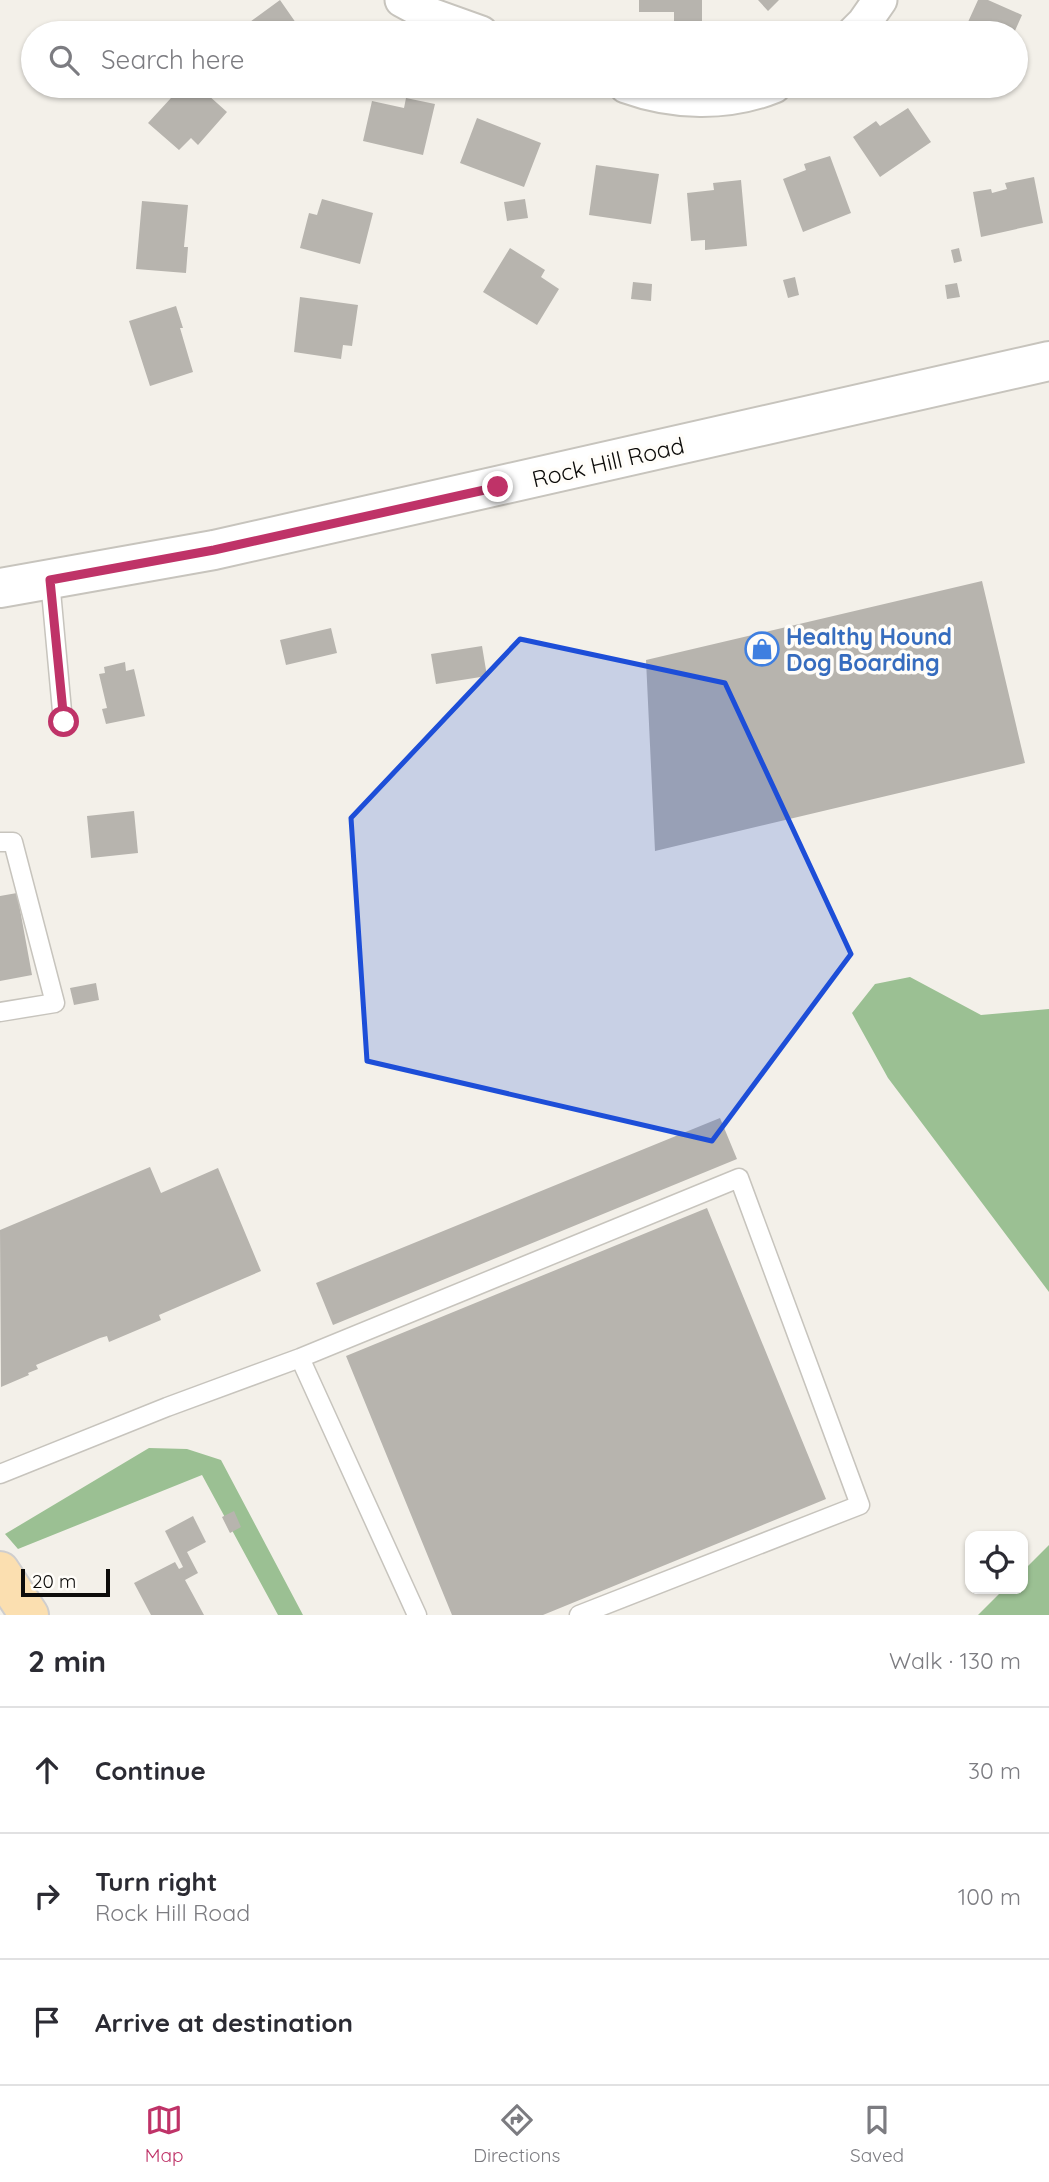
<!DOCTYPE html>
<meta charset="utf-8">
<style>
:root{--surface:#fff;--page:#f2f2f3;--text:#2b2b33;--muted:#7c7c81;--line:#e1e1e2;--accent:#bf3368}
body{margin:0;font-family:Quicksand,sans-serif;background:var(--page);color:var(--text)}
.controls{position:absolute;right:21px;bottom:21px;display:grid;overflow:hidden;border-radius:14px;box-shadow:0 2px 5px #0004}
.controls button{width:63px;height:63px;display:grid;place-items:center;padding:0;border:0;border-bottom:2px solid var(--line);background:var(--surface);color:var(--text);font:35px sans-serif}
.scale{position:absolute;left:21px;bottom:18px;width:89px;box-sizing:border-box;padding-left:7px;border:4px solid #0d0c0a;border-top:0;font-size:19px;line-height:24px;white-space:nowrap;color:#0d0c0a;-webkit-text-stroke:5px #fffdf9;paint-order:stroke}
.stop{position:absolute;width:21px;height:21px;margin:-16px;border:5px solid #bf3368;border-radius:50%;background:#fff}
.stop.end{background:#bf3368;border-color:#fff;box-shadow:0 2px 7px #0008}
.list{margin:0;padding:0;list-style:none}
h2{display:flex;justify-content:space-between;align-items:center;height:91px;margin:0;padding:0 28px;font-size:30px}
h2 small{font-size:23px;font-weight:400;color:var(--muted)}
.list li{display:grid;grid-template-columns:46px 1fr auto;gap:21px;align-items:center;box-sizing:border-box;height:126px;padding:0 28px;border-top:2px solid var(--line)}
.list b{display:block;font-size:26px;white-space:nowrap}
.list p{margin:0;font-size:23px;white-space:nowrap;color:var(--muted)}
.list em{font-size:23px;font-style:normal;color:var(--muted)}
.icon{flex:none;width:38px;height:38px;fill:none;stroke:currentColor;stroke-width:2;stroke-linecap:round;stroke-linejoin:round}
.map{position:relative;flex:none;width:1049px;height:1615px;overflow:hidden}
.search{position:absolute;background:var(--surface);box-shadow:0 2px 5px #0004;left:21px;right:21px;top:21px;height:77px;display:flex;align-items:center;gap:18px;box-sizing:border-box;padding:0 24px;border-radius:38px;color:var(--muted);font-size:26px}
.sheet{height:469px;background:var(--surface)}
nav{display:flex;justify-content:space-around;align-items:center;box-sizing:border-box;height:98px;border-top:2px solid var(--line);background:var(--surface);font-size:19px;color:var(--muted)}
nav a{display:grid;justify-items:center;gap:4px}
nav .on{color:var(--accent)}
.map>svg:first-child{display:block}
.forest{fill:#9bc093}
.building{fill:#b7b4ae}
.lines{fill:none;stroke-linecap:round;stroke-linejoin:round}
.service-casing{stroke:#c7c4bd;stroke-width:21}
.minor-casing{stroke:#c7c4bd;stroke-width:37}
.tertiary-casing{stroke:#c7c4bd;stroke-width:42}
.primary-casing{stroke:#cfcece;stroke-width:42}
.service{stroke:#fff;stroke-width:18}
.minor{stroke:#fff;stroke-width:33}
.tertiary{stroke:#fff;stroke-width:38}
.primary{stroke:#fbdfb0;stroke-width:38}
.route{stroke:#bf3368;stroke-width:9}
.marked{fill:#1d4ed8;fill-opacity:0.2;stroke:#1d4ed8;stroke-width:5;stroke-linejoin:round}
.labels{text-anchor:middle;dominant-baseline:central;stroke-width:7;stroke-linejoin:round;paint-order:stroke}
.street-label{font-size:23px;fill:#0d0c0a;stroke:#fffdf9}
.shop-label{font-size:23px;font-weight:bold;fill:#366cbe;stroke:#fffdf9;text-anchor:start}
</style>
<div class="map">
<svg width="1049" height="1615" viewBox="0 0 1049 1615">
<rect width="100%" height="100%" fill="#f3f0e9"/>
<!-- forest -->
<path class="forest" d="M910,977l71,38 68,-6v283l-161,-214 -36,-65 23,-29z
M149,1448l38,1 34,11 82,155h-25l-76,-140 -184,74 -13,-15z
M1049,1545v70h-71l26,-26h19v-18z"/>
<!-- building -->
<path class="building" d="M280,0l23,33h-61l-3,-3z
M639,0h63v23h-28v-11h-35z
M758,0h21l-11,11z
M978,0h10l34,15 -8,18h-51z
M182,86h16l29,26 -29,33 -7,-7 -12,12 -31,-27z
M406,98l29,6 -12,51 -60,-14 9,-40 32,7z
M908,108l23,34 -51,35 -27,-40 23,-16 4,5z
M477,118l64,25 -17,44 -64,-24z
M830,156l21,57 -48,19 -20,-53 23,-9 -2,-6z
M596,165l63,9 -8,50 -62,-9z
M1034,177l9,46 -62,14 -8,-45 18,-3 1,4 15,-4 -2,-6z
M741,180l6,66 -42,4v-10l-14,1 -4,-48 27,-3 -1,-7z
M322,199l51,14 -13,51 -60,-16 9,-35 8,2z
M525,199l3,19 -21,3 -3,-19z
M142,201l46,4 -4,42h4l-2,26 -50,-4z
M510,248l35,22 -4,7 18,12 -22,36 -54,-33z
M959,248l3,13 -8,2 -3,-13z
M795,277l4,18 -11,3 -5,-18z
M633,282l19,2 -1,17 -20,-2z
M957,283l3,14 -13,2 -2,-14z
M300,297l58,8 -6,41 -9,-1 -2,14 -47,-7z
M176,306l7,22h-3l13,44 -43,14 -21,-65z
M982,581l43,182 -370,88 -9,-191z
M331,628l6,25 -51,12 -6,-25z
M482,646l5,30 -51,8 -5,-30z
M125,662l1,9 8,-2 11,47 -39,8 -4,-15 5,-1 -8,-34 6,-1 -1,-6z
M134,811l4,42 -47,5 -4,-42z
M17,893l15,82 -32,6v-85z
M96,983l3,17 -25,5 -4,-17z
M720,1118l17,41 -404,166 -17,-42z
M150,1167l11,26 57,-25 43,103 -102,44 2,5 -52,22 -2,-6 -7,2 -64,27 2,4 -10,4 1,2 -28,12 -1,-157z
M707,1208l119,291 -283,116h-91l-106,-259z
M234,1511l7,16 -11,6 -8,-16z
M193,1516l13,26 -19,10 11,21 -13,7 19,35h-53l-17,-32 41,-21 4,7 4,-2 -18,-36z"/>
<g class="lines">
<defs>
<path id="service" d="M50,580l13,142
M0,842h13l42,161 -55,9
M300,1358l117,257
M0,1474l167,-67 133,-49 439,-180 121,327 -281,110"/>
<path id="minor" d="M402,0l26,14 53,19
M854,33l10,-10 16,-23
M626,86c47,17 101,19 148,0"/>
<path id="tertiary" d="M0,588l214,-38 835,-189"/>
<path id="primary" d="M0,1571l29,44"/>
</defs>
<!-- service casing -->
<use href="#service" class="service-casing"/>
<!-- minor casing -->
<use href="#minor" class="minor-casing"/>
<!-- tertiary casing -->
<use href="#tertiary" class="tertiary-casing"/>
<!-- primary casing -->
<use href="#primary" class="primary-casing"/>
<!-- service -->
<use href="#service" class="service"/>
<!-- minor -->
<use href="#minor" class="minor"/>
<!-- tertiary -->
<use href="#tertiary" class="tertiary"/>
<!-- primary -->
<use href="#primary" class="primary"/>
</g>
<g class="lines">
<!-- route -->
<path class="route" d="M64,722l-14,-142 164,-30 284,-63"/>
</g>
<!-- marked area -->
<path class="marked" d="M520,639l205,44 126,271 -139,187 -345,-80 -16,-243z"/>
<!-- icons -->
<defs>
<symbol id="shop-ring" viewBox="-11 -11 22 22"><circle r="9.5" fill="#fffdf9" stroke="#3f7fe0" stroke-width="1.5"/><path d="M-5-2.5h2.3a2.7 3.5 0 0 1 5.4 0H5L5.5 6h-11ZM-1.5-2.5h3a1.5 2.3 0 0 0-3 0Z" fill="#3f7fe0"/></symbol>
</defs>
<g fill-rule="evenodd">
<use href="#shop-ring" x="743" y="630" width="38" height="38"/>
</g>
<g class="labels">
<!-- street labels -->
<g class="street-label">
<text transform="translate(608 462) rotate(-13)">Rock Hill Road</text>
</g>
<!-- shop labels -->
<g class="shop-label">
<text x="786" y="636">Healthy Hound<tspan x="786" dy="26">Dog Boarding</tspan></text>
</g>
</g>
</svg>
<div class="controls">
<button><svg class="icon" aria-label="locate" viewBox="0 0 24 24"><circle cx="12" cy="12" r="6"/><path d="M12 2v4M12 18v4M2 12h4M18 12h4"/></svg></button>
</div>
<div class="scale">20 m</div>
<div class="stop" style="left:64px;top:722px"></div>
<div class="stop end" style="left:498px;top:487px"></div>
<div class="search"><svg class="icon" aria-label="search" viewBox="0 0 24 24"><circle cx="10" cy="10" r="6"/><path d="M15 15l6 6"/></svg>Search here</div>
</div>
<section class="sheet">
<h2>2 min<small>Walk · 130 m</small></h2>
<ul class="list">
<li><svg class="icon" aria-label="ahead" viewBox="0 0 24 24"><path d="M12 20V5M6 11l6-6 6 6"/></svg><div><b>Continue</b></div><em>30 m</em></li>
<li><svg class="icon" aria-label="right" viewBox="0 0 24 24"><path d="M7 20v-9h11M14 6l5 5-5 5"/></svg><div><b>Turn right</b><p>Rock Hill Road</p></div><em>100 m</em></li>
<li><svg class="icon" aria-label="arrive" viewBox="0 0 24 24"><path d="M6 21V4h12l-3 4 3 4H6"/></svg><div><b>Arrive at destination</b></div></li>
</ul>
</section>
<nav>
<a class="on"><svg class="icon" aria-label="map" viewBox="0 0 24 24"><path d="M3 6l6-2 6 2 6-2v14l-6 2-6-2-6 2zM9 4v14M15 6v14"/></svg>Map</a>
<a><svg class="icon" aria-label="directions" viewBox="0 0 24 24"><path d="M12 3l9 9-9 9-9-9zM9 14v-3h6M13 9l2 2-2 2"/></svg>Directions</a>
<a><svg class="icon" aria-label="saved" viewBox="0 0 24 24"><path d="M7 4h10v16l-5-4-5 4z"/></svg>Saved</a>
</nav>
